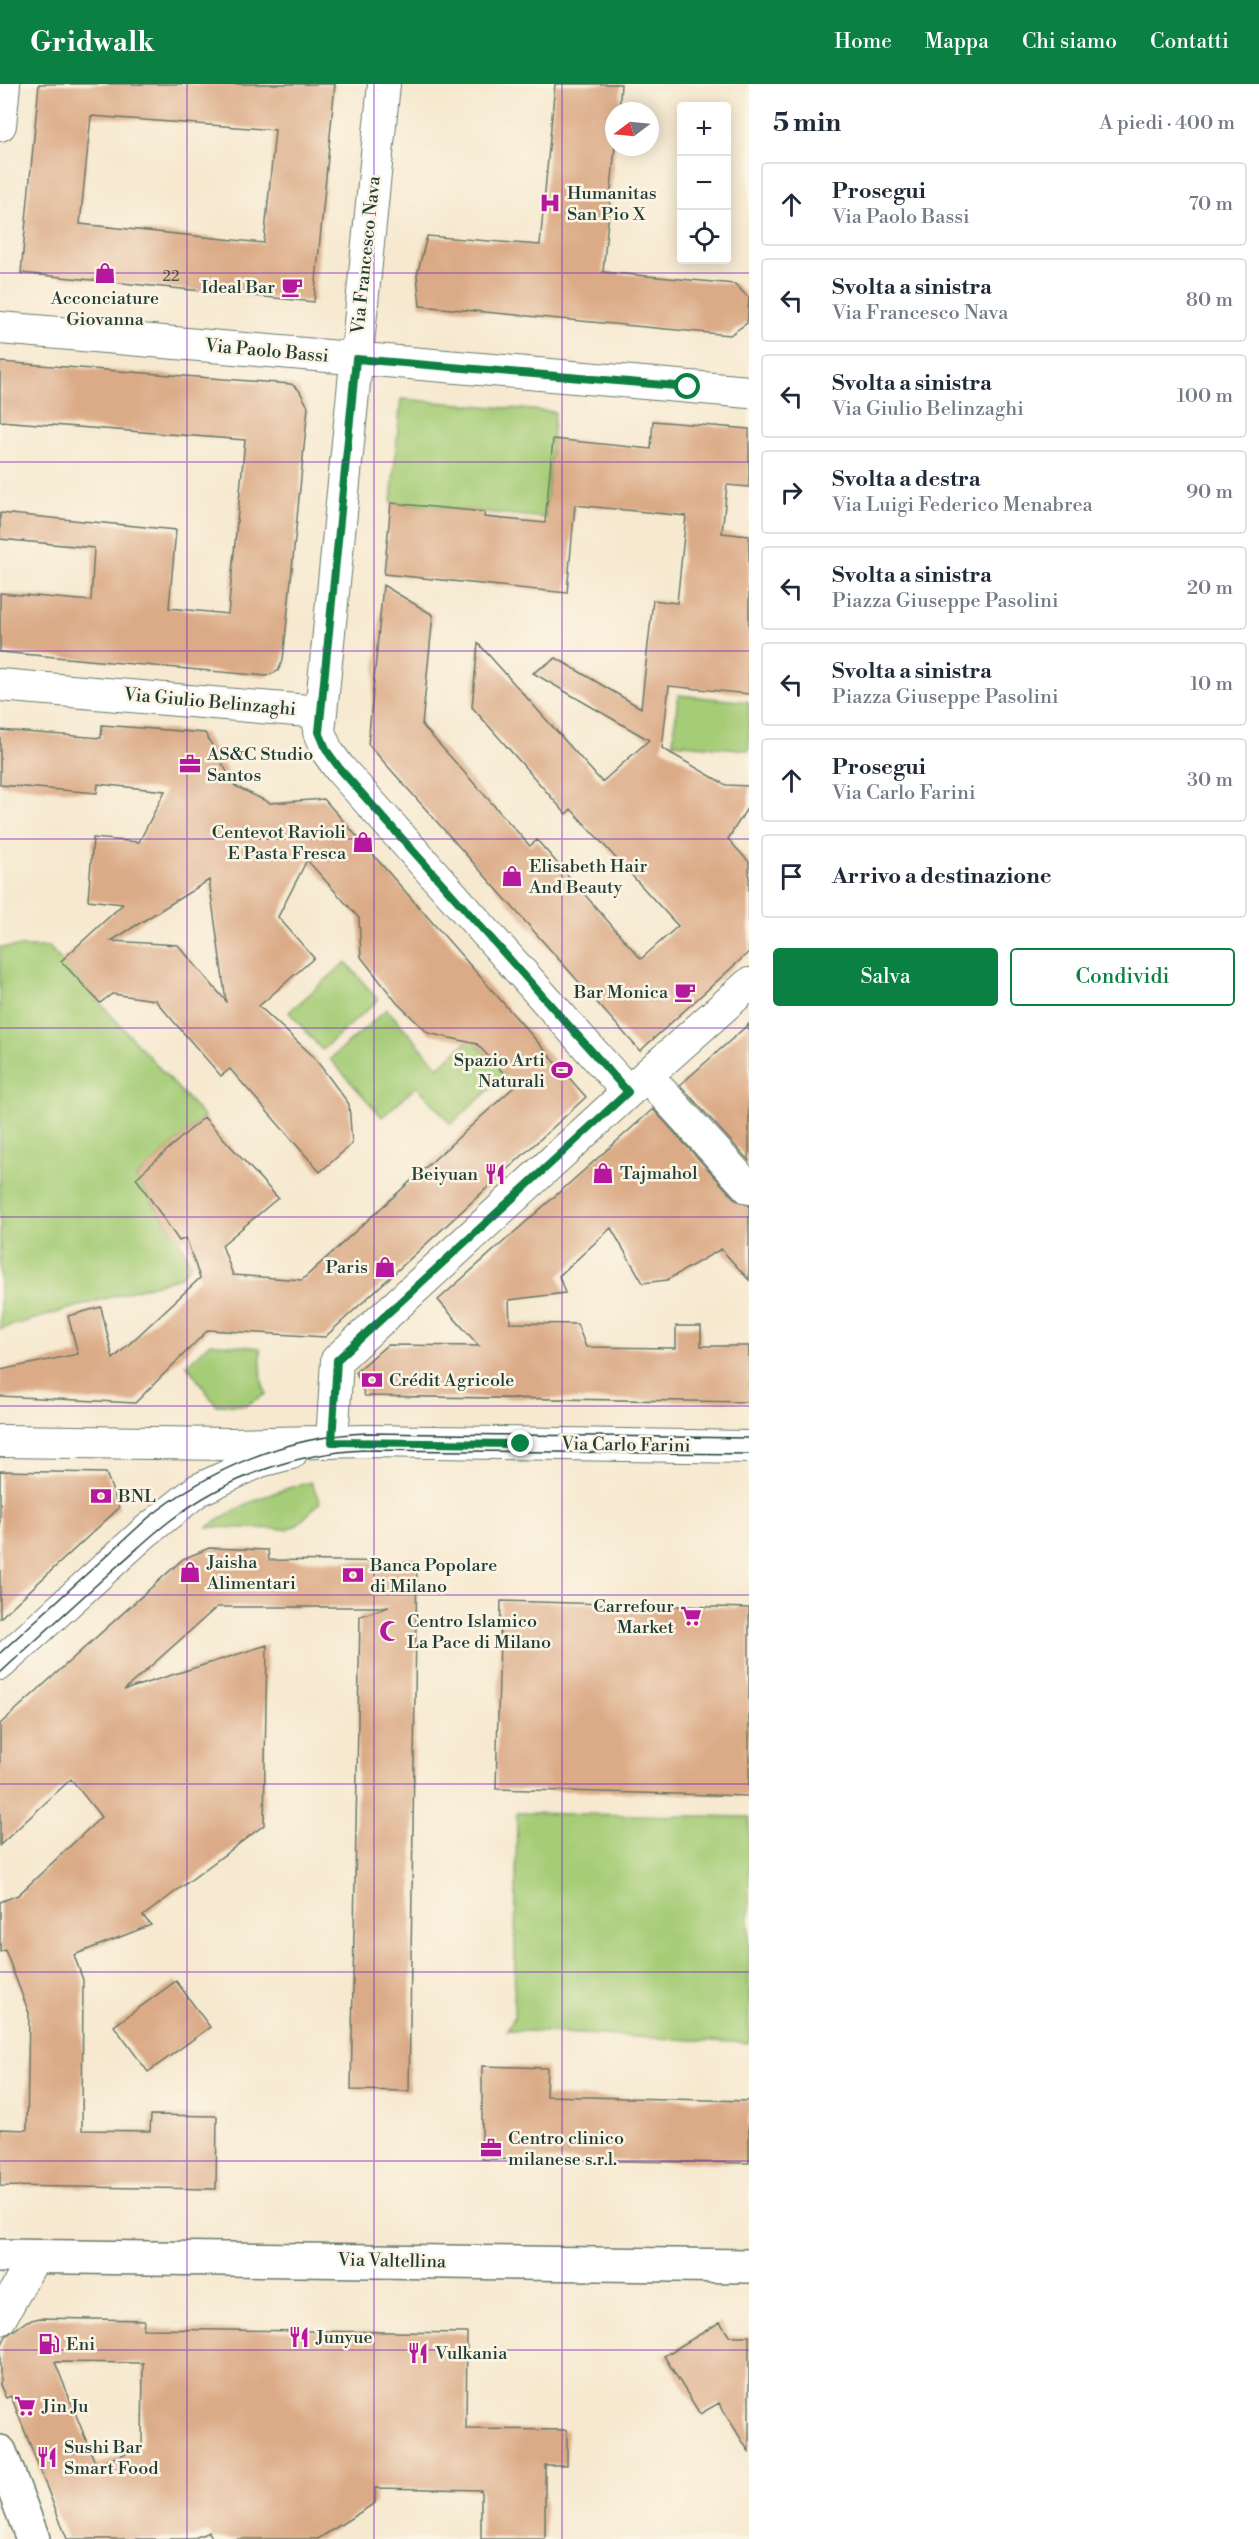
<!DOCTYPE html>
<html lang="it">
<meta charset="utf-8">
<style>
:root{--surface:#fff;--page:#f2f2f3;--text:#1f2937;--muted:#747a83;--line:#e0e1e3;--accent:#0b8043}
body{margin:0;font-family:"Libre Bodoni",serif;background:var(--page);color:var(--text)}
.controls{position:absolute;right:18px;top:18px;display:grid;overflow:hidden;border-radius:6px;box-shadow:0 3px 15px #0003}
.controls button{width:54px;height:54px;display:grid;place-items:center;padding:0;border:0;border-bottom:2px solid var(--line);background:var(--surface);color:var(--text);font:30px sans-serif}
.compass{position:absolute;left:605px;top:18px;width:54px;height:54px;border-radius:50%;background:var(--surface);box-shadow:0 3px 15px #0003;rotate:254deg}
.stop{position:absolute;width:18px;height:18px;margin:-14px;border:4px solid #0b8043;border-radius:50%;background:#fff}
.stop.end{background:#0b8043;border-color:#fff;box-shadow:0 2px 6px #0008}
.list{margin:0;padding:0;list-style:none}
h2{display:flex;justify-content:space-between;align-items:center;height:78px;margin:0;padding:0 24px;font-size:26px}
h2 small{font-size:20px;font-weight:400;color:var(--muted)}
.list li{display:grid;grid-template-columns:39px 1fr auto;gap:18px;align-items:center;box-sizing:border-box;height:84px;margin:0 12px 12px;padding:0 12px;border:2px solid var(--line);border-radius:6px}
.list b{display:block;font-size:22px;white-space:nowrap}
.list p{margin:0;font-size:20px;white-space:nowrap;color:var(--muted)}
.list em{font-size:20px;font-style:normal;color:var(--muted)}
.actions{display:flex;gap:12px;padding:18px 24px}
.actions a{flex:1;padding:14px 0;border:2px solid var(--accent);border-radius:6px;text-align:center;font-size:21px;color:var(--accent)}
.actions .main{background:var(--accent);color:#fff}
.icon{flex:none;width:33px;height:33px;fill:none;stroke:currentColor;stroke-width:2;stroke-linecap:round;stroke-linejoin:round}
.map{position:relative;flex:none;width:749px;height:2455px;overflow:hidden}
header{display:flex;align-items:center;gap:36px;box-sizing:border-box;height:84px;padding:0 30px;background:var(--accent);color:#fff}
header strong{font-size:28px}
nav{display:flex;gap:33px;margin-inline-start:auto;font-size:21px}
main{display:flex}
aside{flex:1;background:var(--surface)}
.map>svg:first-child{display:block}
.green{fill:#a5cc76;stroke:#628455;stroke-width:1.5}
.building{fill:#dbab87;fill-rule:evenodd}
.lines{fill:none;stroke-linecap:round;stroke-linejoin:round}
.minor-casing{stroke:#6a796b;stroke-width:34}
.secondary-casing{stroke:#6a796b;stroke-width:36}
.primary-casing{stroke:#6a796b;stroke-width:36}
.minor{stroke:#fff;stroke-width:32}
.secondary{stroke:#fff;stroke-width:33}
.primary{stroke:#fff;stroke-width:33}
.tram{stroke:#1f3d34;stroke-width:1.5}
.route{stroke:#0b8043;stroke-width:8}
.grid{fill:none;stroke:#7b2cbf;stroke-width:1.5;stroke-opacity:0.55}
.labels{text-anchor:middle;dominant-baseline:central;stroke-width:5;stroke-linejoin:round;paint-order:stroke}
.number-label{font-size:15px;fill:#4e5849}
.poi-label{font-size:18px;fill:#1f3d34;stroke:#fcf5e5;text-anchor:start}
.street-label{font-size:18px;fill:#1f3d34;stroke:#fcf5e5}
</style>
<header>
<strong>Gridwalk</strong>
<nav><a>Home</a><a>Mappa</a><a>Chi siamo</a><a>Contatti</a></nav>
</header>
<main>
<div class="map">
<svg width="749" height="2455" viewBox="0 0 749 2455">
<rect width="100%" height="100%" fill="#fcf5e5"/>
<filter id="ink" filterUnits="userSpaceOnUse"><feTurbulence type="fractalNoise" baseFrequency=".0167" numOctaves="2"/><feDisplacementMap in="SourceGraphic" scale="12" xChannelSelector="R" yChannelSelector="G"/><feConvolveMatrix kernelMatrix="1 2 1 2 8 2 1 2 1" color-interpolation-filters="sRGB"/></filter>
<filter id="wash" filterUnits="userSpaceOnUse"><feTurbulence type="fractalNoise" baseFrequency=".008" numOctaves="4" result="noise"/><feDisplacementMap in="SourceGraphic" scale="24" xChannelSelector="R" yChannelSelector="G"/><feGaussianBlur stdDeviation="1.35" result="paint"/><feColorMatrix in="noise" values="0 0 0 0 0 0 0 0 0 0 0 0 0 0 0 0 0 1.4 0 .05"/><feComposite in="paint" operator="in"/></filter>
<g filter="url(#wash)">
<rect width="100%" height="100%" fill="#f6e9d0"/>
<!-- green -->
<path class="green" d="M401,315l154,13 -10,106 -154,-15z
M678,611l71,7v48l-76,-7z
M0,863h49l155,170 -68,61 47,69 8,17 -11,13 -180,52z
M346,878l32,38 -56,50 -33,-38z
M387,925l51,58 33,-29 35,37 -55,49 -34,-38 -35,31 -52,-58z
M210,1259l50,5 2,34 4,12 -20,11h-30l-29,-40z
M311,1398l9,20 -23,23 -10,4 -79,-2c32,-23 65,-36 103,-45z
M517,1729l232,4v226l-242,-13 7,-12z"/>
<g id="blocks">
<!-- building -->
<path class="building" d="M39,0h296l-21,218 -293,-29zM91,32l184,14 -11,113 -184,-19z
M555,0h66l-2,27h-5l1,36 -12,125 132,12 14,14 -2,25 -17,12 -310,-29 -3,-31 10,-39 113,9z
M0,278l291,22 8,6 9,17 -25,253 -5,11 -12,5 -266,-24v-59l91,8 3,-53 -94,-9v-26l176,17 -7,78 59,6 17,-174 -245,-19z
M653,337l96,8v58l-22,-2 -5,48 27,3v158l-80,-8 -7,62 64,37 23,1v19l-21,34 21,23v90l-109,99 -272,-307 15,-159 50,30 -11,110 108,121 7,-6 104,119 37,-33 -107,-117 -5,5 -94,-107 6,-64 124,139 47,-42 -116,-67 23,-15 85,50 12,-108 24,3 9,-87 -111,-11 -8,88 -183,-19 7,-71 94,9 -1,5 61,6 8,-84 98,10z
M102,641l103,8 30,53 35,17 54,-4 262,298 -261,240 -117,-7 -73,73 -135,-7v-26l78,-16 -10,-38 33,-9 12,52 87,-81 -14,-40 -7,3 -43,-63 68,-61 74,81 -56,47 11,30 69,5 213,-194 -38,-42 -49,-11 -31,-30 -36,-46 -2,-39 -52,-58 -29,57 36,41 -55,48 54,50 36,48 3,40 -32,28 -90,-103 -9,7 -66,-76 -43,-6 -12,9 -39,-42 62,-57 -35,-4 5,-62 46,4 26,-51 -67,-7 -1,9 -97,-8v-55l101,8zM209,796l17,121 -48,-56 -67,-4z
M749,940v137l-69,-76z
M653,1025l83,91 13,5v75l-28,-31 -54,31 -24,3 -32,-55 -52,48 6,17 -56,7 1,23 67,1 9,23 90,1v-22h25v20h48v56l-384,-6 -9,-24 31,-27 92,1 -41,-46z
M0,1387l106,2 13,35 -119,110z
M209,1464l59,2 1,10 148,2 -8,529 -58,-1 9,-474 29,-9h-172l-93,83 143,-45 -3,180 -121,91 8,9 -77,30 9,25 -1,150 68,1 1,-16 66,1 -1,73 -216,-3v-57l27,1 2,-117 -24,-63 -5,2v-50l18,-7 83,-78 -30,-38 -71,66v-121l183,-165z
M501,1517l248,7v188l-253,-7z
M176,1897l34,46 -62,45 -34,-46z
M482,1982l65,2 -1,28 203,5v62l-267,-4z
M40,2234l104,2 -1,9 324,4 -1,96 101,1v35h-22v74h-64v-49l-106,-2v15l-57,36h-105l-4,-7 -17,7h-125l-56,-143 -5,2 -6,-13v-37l6,-12 21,-15zM55,2278l88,1 -1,84 -46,18z
M720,2238l9,14h20v116l-30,-49 -19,11 -36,-58z"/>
</g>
</g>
<g filter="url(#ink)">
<use href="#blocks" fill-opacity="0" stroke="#6a796b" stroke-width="1.5"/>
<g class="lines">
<defs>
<path id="minor" d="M384,0l-65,648 8,19 13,18 288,323
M0,41l4,-41
M0,244l749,64
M0,601l320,27
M647,992l102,112
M0,1357l230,3 136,-3 383,6
M332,1358l5,-82 291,-268 121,-108
M0,1580l144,-131 54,-43 62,-29 31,-8
M0,2235l35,-63"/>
<path id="secondary" d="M0,2172l749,10"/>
<path id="primary" d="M0,2368l33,87"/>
</defs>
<!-- minor casing -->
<use href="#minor" class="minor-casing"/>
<!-- secondary casing -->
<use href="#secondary" class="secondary-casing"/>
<!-- primary casing -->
<use href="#primary" class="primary-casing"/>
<!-- minor -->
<use href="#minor" class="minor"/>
<!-- secondary -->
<use href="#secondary" class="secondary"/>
<!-- primary -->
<use href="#primary" class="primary"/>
<!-- tram -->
<path class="tram" d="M0,1569l148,-135c63,-50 139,-82 220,-85l381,5
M0,1589c38,-35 76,-70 115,-105 19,-16 36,-33 56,-48 56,-43 124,-67 195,-70l383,4"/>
</g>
</g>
<g class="lines" filter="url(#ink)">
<!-- route -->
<path class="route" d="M521,1360l-189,-2 5,-82 291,-268 -288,-323 -13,-18 -8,-19 37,-373 332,28"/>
</g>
<!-- grid -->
<path class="grid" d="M187,0v2455M374,0v2455M562,0v2455M0,189h749M0,378h749M0,567h749M0,755h749M0,944h749M0,1133h749M0,1322h749M0,1511h749M0,1700h749M0,1888h749M0,2077h749M0,2266h749"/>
<!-- icons -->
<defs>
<symbol id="hospital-bare" viewBox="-9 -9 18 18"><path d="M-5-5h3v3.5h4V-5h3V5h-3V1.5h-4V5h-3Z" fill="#b5179e" stroke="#fcf5e5" stroke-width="2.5" paint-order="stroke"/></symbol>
<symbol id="shop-bare" viewBox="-9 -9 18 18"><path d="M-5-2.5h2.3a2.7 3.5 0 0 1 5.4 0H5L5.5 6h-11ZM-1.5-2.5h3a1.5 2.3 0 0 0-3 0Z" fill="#b5179e" stroke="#fcf5e5" stroke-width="2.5" paint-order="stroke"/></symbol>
<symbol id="cafe-bare" viewBox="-9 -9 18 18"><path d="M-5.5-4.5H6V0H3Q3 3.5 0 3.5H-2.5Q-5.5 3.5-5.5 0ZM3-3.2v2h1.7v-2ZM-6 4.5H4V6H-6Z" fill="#b5179e" stroke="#fcf5e5" stroke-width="2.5" paint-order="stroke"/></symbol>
<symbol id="office-bare" viewBox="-9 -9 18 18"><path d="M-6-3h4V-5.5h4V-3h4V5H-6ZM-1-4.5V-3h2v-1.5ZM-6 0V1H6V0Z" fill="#b5179e" stroke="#fcf5e5" stroke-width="2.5" paint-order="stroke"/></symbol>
<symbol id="stadium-bare" viewBox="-9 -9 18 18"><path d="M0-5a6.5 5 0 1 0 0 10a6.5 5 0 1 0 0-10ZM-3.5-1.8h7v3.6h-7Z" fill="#b5179e" stroke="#fcf5e5" stroke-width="2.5" paint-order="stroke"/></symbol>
<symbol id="restaurant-bare" viewBox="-9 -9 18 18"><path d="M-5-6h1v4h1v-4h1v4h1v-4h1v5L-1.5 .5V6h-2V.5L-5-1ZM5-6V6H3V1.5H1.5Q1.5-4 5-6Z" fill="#b5179e" stroke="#fcf5e5" stroke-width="2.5" paint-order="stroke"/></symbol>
<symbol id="bank-bare" viewBox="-9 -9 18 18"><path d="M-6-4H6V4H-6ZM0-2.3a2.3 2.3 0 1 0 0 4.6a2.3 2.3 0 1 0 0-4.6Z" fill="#b5179e" stroke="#fcf5e5" stroke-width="2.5" paint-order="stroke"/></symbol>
<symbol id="supermarket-bare" viewBox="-9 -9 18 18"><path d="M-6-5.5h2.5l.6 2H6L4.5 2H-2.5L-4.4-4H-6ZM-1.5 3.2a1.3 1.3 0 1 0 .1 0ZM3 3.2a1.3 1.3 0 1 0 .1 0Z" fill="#b5179e" stroke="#fcf5e5" stroke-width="2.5" paint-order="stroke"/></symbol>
<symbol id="mosque-bare" viewBox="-9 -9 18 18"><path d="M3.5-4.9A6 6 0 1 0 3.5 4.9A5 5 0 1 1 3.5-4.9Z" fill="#b5179e" stroke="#fcf5e5" stroke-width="2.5" paint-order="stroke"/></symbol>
<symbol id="fuel-bare" viewBox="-9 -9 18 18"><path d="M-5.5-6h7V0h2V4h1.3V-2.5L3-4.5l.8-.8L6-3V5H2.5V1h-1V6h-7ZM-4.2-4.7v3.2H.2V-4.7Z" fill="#b5179e" stroke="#fcf5e5" stroke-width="2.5" paint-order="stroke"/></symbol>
</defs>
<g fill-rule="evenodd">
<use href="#hospital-bare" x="535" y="104" width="30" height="30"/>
<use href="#shop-bare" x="90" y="174" width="30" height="30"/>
<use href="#cafe-bare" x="277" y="188" width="30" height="30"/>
<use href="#office-bare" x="175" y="665" width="30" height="30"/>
<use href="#shop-bare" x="348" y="743" width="30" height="30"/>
<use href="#shop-bare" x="497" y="777" width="30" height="30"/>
<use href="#cafe-bare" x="670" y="893" width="30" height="30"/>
<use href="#stadium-bare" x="547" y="971" width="30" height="30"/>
<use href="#shop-bare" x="588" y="1074" width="30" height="30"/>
<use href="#restaurant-bare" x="480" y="1075" width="30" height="30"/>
<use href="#shop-bare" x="370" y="1168" width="30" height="30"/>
<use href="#bank-bare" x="357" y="1281" width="30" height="30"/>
<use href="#bank-bare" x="86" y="1397" width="30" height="30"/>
<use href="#shop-bare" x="175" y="1473" width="30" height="30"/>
<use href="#bank-bare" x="338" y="1476" width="30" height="30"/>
<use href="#supermarket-bare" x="676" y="1517" width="30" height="30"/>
<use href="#mosque-bare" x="375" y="1532" width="30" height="30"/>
<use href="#office-bare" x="476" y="2049" width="30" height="30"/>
<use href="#restaurant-bare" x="284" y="2238" width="30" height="30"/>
<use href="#fuel-bare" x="34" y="2245" width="30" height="30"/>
<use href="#restaurant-bare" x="403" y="2254" width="30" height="30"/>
<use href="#supermarket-bare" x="10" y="2307" width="30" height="30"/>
<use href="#restaurant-bare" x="32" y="2358" width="30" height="30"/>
</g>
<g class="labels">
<!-- number labels -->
<g class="number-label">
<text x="171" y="192">22</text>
</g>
<!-- poi labels -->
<g class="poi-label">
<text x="567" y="109">Humanitas<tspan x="567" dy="21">San Pio X</tspan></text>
<text x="275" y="203" text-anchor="end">Ideal Bar</text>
<text x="105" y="214" text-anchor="middle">Acconciature<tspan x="105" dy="21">Giovanna</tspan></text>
<text x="207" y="670">AS&amp;C Studio<tspan x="207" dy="21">Santos</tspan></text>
<text x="346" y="748" text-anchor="end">Centevot Ravioli<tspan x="346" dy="21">E Pasta Fresca</tspan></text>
<text x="529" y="782">Elisabeth Hair<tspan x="529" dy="21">And Beauty</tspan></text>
<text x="668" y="908" text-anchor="end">Bar Monica</text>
<text x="545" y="976" text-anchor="end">Spazio Arti<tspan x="545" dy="21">Naturali</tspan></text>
<text x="620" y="1089">Tajmahol</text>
<text x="478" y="1090" text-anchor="end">Beiyuan</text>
<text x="368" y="1183" text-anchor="end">Paris</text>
<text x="389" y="1296">Crédit Agricole</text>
<text x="118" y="1412">BNL</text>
<text x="207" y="1478">Jaisha<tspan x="207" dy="21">Alimentari</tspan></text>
<text x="370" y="1481">Banca Popolare<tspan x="370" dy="21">di Milano</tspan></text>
<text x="674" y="1522" text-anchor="end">Carrefour<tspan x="674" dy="21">Market</tspan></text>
<text x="407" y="1537">Centro Islamico<tspan x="407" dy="21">La Pace di Milano</tspan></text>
<text x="508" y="2054">Centro clinico<tspan x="508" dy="21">milanese s.r.l.</tspan></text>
<text x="316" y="2253">Junyue</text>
<text x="66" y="2260">Eni</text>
<text x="435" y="2269">Vulkania</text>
<text x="42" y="2322">Jin Ju</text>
<text x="64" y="2363">Sushi Bar<tspan x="64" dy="21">Smart Food</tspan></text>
</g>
<!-- street labels -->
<g class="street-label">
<text transform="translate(366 171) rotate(-84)">Via Francesco Nava</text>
<text transform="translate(267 267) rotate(5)">Via Paolo Bassi</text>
<text transform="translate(210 618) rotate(5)">Via Giulio Belinzaghi</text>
<text transform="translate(626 1361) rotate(1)">Via Carlo Farini</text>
<text transform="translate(392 2177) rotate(1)">Via Valtellina</text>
</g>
</g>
</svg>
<div class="controls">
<button>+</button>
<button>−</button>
<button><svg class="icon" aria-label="locate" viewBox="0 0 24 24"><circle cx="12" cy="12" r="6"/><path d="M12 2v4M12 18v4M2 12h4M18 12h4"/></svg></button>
</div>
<svg class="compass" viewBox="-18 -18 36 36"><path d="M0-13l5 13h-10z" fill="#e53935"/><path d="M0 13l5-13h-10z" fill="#747a83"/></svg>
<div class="stop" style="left:688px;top:303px"></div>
<div class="stop end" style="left:521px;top:1360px"></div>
</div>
<aside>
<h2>5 min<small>A piedi · 400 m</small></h2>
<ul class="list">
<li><svg class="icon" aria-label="ahead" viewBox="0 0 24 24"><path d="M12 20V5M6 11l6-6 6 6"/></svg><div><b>Prosegui</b><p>Via Paolo Bassi</p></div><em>70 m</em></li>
<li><svg class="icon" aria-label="left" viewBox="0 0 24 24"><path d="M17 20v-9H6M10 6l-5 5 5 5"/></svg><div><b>Svolta a sinistra</b><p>Via Francesco Nava</p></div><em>80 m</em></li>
<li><svg class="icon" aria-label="left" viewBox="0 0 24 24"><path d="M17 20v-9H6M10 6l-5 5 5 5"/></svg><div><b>Svolta a sinistra</b><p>Via Giulio Belinzaghi</p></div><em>100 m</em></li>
<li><svg class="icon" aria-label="right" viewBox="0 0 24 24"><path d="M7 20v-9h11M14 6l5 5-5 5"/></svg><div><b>Svolta a destra</b><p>Via Luigi Federico Menabrea</p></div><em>90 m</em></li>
<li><svg class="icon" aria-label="left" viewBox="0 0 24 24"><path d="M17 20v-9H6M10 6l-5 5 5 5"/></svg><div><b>Svolta a sinistra</b><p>Piazza Giuseppe Pasolini</p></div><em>20 m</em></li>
<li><svg class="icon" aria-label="left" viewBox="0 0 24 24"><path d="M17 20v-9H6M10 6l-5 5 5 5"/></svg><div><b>Svolta a sinistra</b><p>Piazza Giuseppe Pasolini</p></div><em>10 m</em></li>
<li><svg class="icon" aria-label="ahead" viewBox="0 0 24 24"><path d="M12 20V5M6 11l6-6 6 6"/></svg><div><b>Prosegui</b><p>Via Carlo Farini</p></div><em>30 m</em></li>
<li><svg class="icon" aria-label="arrive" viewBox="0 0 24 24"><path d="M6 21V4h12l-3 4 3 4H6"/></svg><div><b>Arrivo a destinazione</b></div></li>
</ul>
<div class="actions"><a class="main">Salva</a><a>Condividi</a></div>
</aside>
</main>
